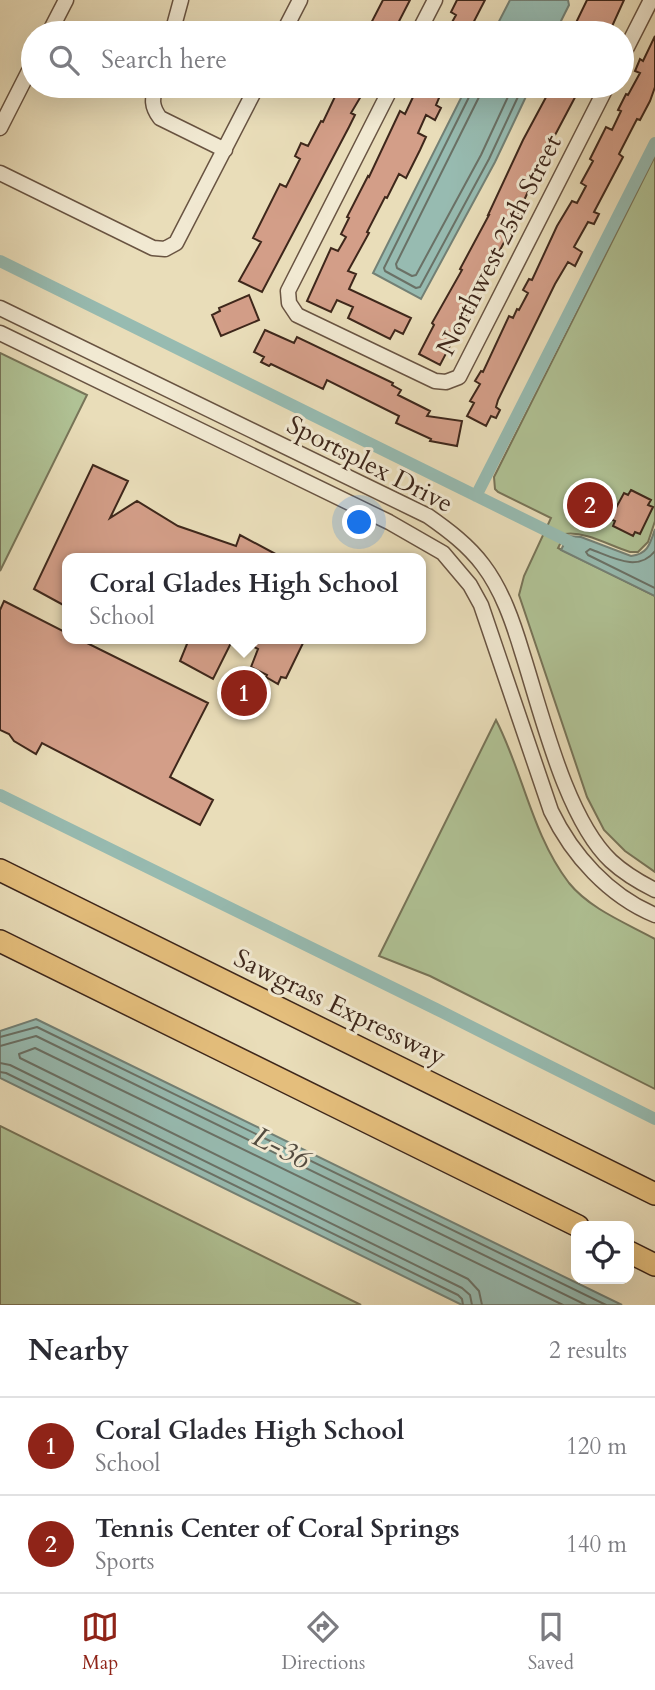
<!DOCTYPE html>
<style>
:root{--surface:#fff;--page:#f7f7f7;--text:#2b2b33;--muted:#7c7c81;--line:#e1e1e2;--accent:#8f2418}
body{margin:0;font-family:Cardo,serif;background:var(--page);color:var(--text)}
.controls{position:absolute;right:21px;bottom:21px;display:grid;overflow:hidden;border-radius:14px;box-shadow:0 7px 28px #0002}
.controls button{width:63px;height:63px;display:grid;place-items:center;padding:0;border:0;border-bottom:2px solid var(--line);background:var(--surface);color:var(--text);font:35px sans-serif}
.you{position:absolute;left:360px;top:523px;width:24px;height:24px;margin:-18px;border:5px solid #fff;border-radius:50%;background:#1a73e8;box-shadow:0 0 0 10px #1a73e833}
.badge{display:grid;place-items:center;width:46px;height:46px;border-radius:50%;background:var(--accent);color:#fff;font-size:23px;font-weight:700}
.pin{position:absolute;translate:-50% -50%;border:4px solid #fff;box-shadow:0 2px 7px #0006}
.popup{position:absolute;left:62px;top:553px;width:364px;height:91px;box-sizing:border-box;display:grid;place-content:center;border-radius:14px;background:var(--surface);filter:drop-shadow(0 2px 5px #0005);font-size:23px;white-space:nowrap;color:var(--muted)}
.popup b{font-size:26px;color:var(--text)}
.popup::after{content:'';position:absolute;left:50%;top:100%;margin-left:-14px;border:14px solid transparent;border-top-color:var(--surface)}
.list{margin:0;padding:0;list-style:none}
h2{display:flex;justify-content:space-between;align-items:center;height:91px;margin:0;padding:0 28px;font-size:30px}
h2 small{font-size:23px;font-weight:400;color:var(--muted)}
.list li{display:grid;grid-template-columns:46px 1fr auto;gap:21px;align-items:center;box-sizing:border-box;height:98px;padding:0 28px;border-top:2px solid var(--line)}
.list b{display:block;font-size:26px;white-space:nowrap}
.list p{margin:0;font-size:23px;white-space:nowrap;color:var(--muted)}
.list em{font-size:23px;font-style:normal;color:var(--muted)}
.icon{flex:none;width:38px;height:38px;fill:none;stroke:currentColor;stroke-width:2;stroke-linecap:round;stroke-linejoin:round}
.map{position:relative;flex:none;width:655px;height:1305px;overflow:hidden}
.search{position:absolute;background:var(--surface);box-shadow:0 7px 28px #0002;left:21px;right:21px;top:21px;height:77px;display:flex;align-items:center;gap:18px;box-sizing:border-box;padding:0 24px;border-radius:38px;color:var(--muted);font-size:26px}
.sheet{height:287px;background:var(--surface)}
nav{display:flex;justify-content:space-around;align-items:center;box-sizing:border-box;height:98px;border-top:2px solid var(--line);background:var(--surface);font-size:19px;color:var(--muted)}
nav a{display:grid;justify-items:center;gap:4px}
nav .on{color:var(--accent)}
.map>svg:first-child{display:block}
.green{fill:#b0c295;stroke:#777458;stroke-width:2}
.water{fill:#97bbb1;stroke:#738075;stroke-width:2}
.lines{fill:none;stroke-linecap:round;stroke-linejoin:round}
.shore{stroke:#6a7166;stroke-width:2}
.canal{stroke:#97bbb1;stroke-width:12}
.building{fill:#d39e88;stroke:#3e271b;stroke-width:2}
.minor-casing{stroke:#695442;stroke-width:17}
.highway-casing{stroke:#3e271b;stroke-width:24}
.minor{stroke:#f1e9d2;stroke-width:14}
.highway{stroke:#e4be7c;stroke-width:21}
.labels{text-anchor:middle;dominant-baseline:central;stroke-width:6;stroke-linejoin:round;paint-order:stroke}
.street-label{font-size:26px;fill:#3e271b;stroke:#f1e9d2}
.water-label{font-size:28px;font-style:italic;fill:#544c40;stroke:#f1e9d2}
</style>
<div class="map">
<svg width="655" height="1305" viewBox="0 0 655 1305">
<rect width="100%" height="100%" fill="#e9ddb9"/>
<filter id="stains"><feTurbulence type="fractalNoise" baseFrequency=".00286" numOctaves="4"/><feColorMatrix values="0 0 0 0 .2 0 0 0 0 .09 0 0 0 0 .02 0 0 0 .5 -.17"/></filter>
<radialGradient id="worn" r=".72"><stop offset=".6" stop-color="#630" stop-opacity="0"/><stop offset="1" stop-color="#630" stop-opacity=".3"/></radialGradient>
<!-- green -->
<path class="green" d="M655,156v365l-7,21 -10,10h-8c-20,-6 -44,-21 -65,-18l-7,14 97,48v276l-30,-21 -21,-21 -17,-33 -68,-202 5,-19 27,-58 -53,-26 -3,-3 -1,-12z
M0,353l87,42 -87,176z
M496,720c27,52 36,115 73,163 21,26 57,40 86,56v150l-225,-113 -51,-20z
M0,1126l361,179h-361z"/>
<!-- water -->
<path class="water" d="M510,0h58l1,5 -14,28h-62z
M467,86h64l-36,76 -74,137 -48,-26z
M655,529v67l-94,-46 7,-14 13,1 50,19c17,-2 19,-12 24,-27z
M36,1019l586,286h-160l-462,-227v-47z"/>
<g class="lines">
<!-- shore -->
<path class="shore" d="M473,86l-1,5 -88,177 1,3 31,17 4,-1 69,-128 34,-73
M481,86l-1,9 -84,169 1,4 15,8 4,-1 65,-120 32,-69
M655,551c-17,22 -43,6 -65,-2l-4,3 2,3 67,33
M0,1037l37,-10 569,278
M0,1046l36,-10 550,269
M0,1063l10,2 452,223 8,7 2,10
M0,1072l6,1 452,222 4,4 1,6
M482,1305l-3,-14 -11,-12 -448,-221 -1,-4 16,-6 528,257"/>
<!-- canal -->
<path class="canal" d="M0,261l580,286
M476,496l179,-353
M0,795l436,214 219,110"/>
</g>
<!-- building -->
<path class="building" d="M383,0h27l-17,33h-17l-8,-4z
M457,0h28l-17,33h-22l10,-18 -5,-3z
M587,0h37l-15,33h-38z
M655,36v51l-5,14 -10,19 -3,-1 -18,35 4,3 -29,55 5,2 -5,10 -6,-2 -14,25 8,5 -7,14 -7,-4 -13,22 -57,116 -2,7 4,3 -4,8 -5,-2 -5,10 -19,-10 7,-13 -4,-2 10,-17 -5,-3 6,-10 2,1 26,-56 4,2 4,-9 2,1 9,-17 -5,-3 6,-11 3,1 25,-54 15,-25 5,2 9,-17 -5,-3 12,-22 -3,-2 16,-32 6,3 9,-19 -3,-1 8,-16 2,1 12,-22 -5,-2 5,-12 3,2z
M340,86h27l-16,27 4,2 -6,12 -87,165 -23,-11 22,-39 -8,-4 27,-54 6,3 14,-28 -5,-3 6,-13 7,3 13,-25 2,1z
M414,86h30l-8,19 5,3 -6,12 -9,-5 -8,18 8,4 -6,13 -14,28 -7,-4 -12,24 -2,-1 -18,35 2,1 -21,38 8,3 -7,15 62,29 -8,16 -8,-4 -5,9 -42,-21 5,-11 -16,-7 -6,12 -24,-11 24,-53 7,3 8,-14 -5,-3 8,-16 -2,-1 21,-41 1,1 31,-66 5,3 8,-17 -3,-2z
M552,86h29l-36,68 -33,73 -72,138 -21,-11 15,-29 -2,-2 30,-53 -2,-1 29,-54h-1l35,-75z
M249,295l10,25 -38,16 -9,-21 8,-4 -1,-3z
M265,330l29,13 3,-6 96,46 -1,2 9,5 -3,5 32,16 -3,5 35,5 -5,25 -27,-5 1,-2 -35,-16 3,-7 -72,-36 -4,9 -52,-25 -2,2 -8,-4 3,-5 -10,-5z
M93,465l35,16 -18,37 27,-17 41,25 58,20 4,-11 43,23h-216v49l-33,-18z
M631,490l20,10 -3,5 5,2 -13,27 -5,-2 -2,4 -20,-10 2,-5 -5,-2 14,-26 4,2z
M4,601l63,32v6h12l129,64 -38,74 43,23 -13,25 -158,-82 -6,11 -22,-13 -5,-7 -9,-4v-120z
M189,639h44l-20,40 -33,-18z
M258,639h47l-19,39 -5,-1 -3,7 -12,-7 1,-2 -16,-8 7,-18 -4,-2z"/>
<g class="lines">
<defs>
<path id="minor" d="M49,33l17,-33
M172,33l9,-33
M283,33l17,-33
M418,33l17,-33
M622,57l29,-57
M156,86c-4,13 -5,20 4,32l65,32
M392,86l-104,205 1,12 8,12 138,66 11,1 13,-5 148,-291
M0,128l33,-65
M0,173l153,75 12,1 11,-6 81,-157
M0,308l428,208c20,14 40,29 55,49 19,25 30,57 39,87 19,59 44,167 89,209 13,12 28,21 44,29
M0,333l389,189 54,31 27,32 11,20 70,206c21,44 58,85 104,104"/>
<path id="highway" d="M0,870l655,324
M0,941l578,285
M629,1252l26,13"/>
</defs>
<!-- minor casing -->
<use href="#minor" class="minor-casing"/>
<!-- highway casing -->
<use href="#highway" class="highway-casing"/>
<!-- minor -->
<use href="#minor" class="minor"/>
<!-- highway -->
<use href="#highway" class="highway"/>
</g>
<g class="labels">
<!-- street labels -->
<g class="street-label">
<text transform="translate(499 245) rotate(-63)">Northwest 25th Street</text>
<text transform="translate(370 464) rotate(27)">Sportsplex Drive</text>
<text transform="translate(340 1007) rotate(26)">Sawgrass Expressway</text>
</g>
<!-- water labels -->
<g class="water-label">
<text transform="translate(281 1148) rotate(27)">L-36</text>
</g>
</g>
<rect width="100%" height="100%" filter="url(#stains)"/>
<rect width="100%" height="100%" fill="url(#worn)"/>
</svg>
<div class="controls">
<button><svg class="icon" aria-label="locate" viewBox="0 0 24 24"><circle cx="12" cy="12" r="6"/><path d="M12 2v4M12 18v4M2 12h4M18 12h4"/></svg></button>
</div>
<div class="you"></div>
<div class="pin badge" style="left:244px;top:693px">1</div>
<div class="popup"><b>Coral Glades High School</b>School</div>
<div class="pin badge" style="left:590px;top:505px">2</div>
<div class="search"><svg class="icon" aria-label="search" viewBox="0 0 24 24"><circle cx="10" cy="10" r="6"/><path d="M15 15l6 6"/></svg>Search here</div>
</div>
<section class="sheet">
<h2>Nearby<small>2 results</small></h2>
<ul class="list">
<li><span class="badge">1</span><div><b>Coral Glades High School</b><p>School</p></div><em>120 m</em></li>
<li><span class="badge">2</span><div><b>Tennis Center of Coral Springs</b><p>Sports</p></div><em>140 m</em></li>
</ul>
</section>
<nav>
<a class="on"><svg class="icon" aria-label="map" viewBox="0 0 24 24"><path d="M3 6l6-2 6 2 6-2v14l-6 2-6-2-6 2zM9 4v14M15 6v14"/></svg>Map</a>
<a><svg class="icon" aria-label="directions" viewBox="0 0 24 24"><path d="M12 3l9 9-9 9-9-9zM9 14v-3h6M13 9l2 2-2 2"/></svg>Directions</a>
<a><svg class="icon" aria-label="saved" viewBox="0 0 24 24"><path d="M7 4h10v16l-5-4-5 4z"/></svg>Saved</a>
</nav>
